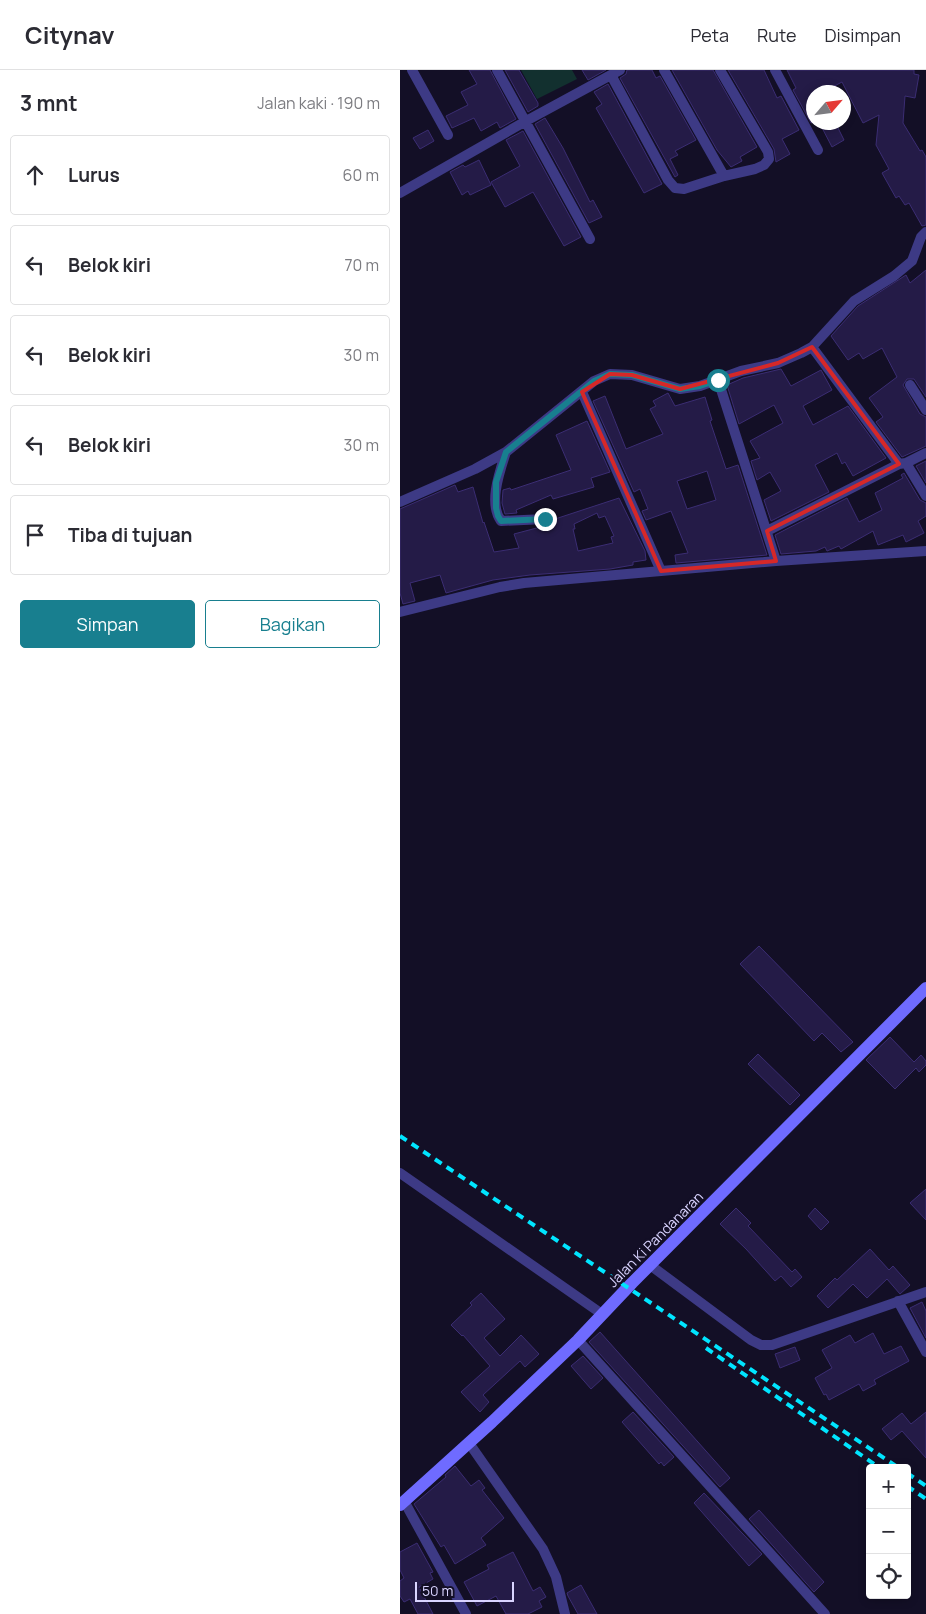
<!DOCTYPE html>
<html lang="id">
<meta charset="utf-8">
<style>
:root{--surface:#fff;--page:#f2f2f3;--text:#2b2b33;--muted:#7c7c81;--line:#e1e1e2;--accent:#187f8f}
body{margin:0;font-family:Manrope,sans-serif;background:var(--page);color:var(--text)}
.controls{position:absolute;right:15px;bottom:15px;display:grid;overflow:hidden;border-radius:5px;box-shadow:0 2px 8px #0003}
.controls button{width:45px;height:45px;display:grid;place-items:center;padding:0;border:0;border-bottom:1px solid var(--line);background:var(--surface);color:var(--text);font:25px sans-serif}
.compass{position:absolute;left:406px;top:15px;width:45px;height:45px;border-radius:50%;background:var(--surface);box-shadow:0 2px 8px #0003;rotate:62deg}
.scale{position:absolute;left:15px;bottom:12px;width:99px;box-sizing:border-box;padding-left:5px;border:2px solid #d9d4ff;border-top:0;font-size:14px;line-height:18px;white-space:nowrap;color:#d9d4ff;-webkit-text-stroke:4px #130f26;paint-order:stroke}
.stop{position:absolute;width:15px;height:15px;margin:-11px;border:4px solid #187f8f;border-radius:50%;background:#fff}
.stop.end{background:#187f8f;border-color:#fff;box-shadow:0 1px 5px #0008}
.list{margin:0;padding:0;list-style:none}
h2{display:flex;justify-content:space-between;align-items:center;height:65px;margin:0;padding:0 20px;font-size:21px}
h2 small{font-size:16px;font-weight:400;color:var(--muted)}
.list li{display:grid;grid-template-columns:32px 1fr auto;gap:15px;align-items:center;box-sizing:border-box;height:80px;margin:0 10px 10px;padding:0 10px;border:1px solid var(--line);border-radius:5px}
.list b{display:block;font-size:19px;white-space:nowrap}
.list em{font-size:16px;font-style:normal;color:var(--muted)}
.actions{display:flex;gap:10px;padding:15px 20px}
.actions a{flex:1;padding:11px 0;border:1px solid var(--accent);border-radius:5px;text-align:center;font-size:18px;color:var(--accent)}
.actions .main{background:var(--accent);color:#fff}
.icon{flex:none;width:28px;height:28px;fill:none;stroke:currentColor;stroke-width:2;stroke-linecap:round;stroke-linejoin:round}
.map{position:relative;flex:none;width:526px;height:1544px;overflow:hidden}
header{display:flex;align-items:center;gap:30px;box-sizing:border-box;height:70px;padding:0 25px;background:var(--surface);border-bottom:1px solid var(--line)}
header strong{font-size:24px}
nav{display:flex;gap:28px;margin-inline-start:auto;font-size:18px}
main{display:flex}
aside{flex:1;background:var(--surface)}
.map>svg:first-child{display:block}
.green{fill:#12302f}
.building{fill:#241b47;stroke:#3b2d73;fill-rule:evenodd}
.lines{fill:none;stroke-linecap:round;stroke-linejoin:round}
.street{stroke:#3d3a85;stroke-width:10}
.secondary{stroke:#6f6bff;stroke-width:12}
.rail{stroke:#00e5ff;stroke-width:4;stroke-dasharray:8 6;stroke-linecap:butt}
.route{stroke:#187f8f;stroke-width:6}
.marked{fill:none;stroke:#d62828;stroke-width:4;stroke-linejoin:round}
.labels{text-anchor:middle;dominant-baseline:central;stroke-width:5;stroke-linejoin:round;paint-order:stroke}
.street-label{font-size:14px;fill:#d9d4ff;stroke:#130f26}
</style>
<header>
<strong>Citynav</strong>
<nav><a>Peta</a><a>Rute</a><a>Disimpan</a></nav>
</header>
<main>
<aside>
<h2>3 mnt<small>Jalan kaki · 190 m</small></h2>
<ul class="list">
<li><svg class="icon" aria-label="ahead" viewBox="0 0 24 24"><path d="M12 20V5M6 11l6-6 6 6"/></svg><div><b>Lurus</b></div><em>60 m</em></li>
<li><svg class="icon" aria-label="left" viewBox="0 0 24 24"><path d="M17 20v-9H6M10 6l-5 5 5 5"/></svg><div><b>Belok kiri</b></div><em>70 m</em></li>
<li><svg class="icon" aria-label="left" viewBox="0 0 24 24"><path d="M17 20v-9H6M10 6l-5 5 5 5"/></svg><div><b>Belok kiri</b></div><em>30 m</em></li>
<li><svg class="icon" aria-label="left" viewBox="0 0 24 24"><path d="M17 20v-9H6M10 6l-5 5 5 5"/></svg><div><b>Belok kiri</b></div><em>30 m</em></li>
<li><svg class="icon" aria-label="arrive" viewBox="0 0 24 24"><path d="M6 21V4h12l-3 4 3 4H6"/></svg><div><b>Tiba di tujuan</b></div></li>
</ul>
<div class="actions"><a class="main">Simpan</a><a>Bagikan</a></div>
</aside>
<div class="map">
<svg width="526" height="1544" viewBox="0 0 526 1544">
<rect width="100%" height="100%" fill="#130f26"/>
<!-- green -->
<path class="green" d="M121,0h51l5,9 -40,20z"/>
<!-- building -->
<path class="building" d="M69,0h21l26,49 -16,9 -3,-6 -16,9 -7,-13 -22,10 -6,-12 22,-11 -7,-13 16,-8z
M105,0h14l19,33v3l-10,6z
M182,0h24l-18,10z
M227,0h25l4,8 4,-2 36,64 -21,11 3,4 -8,4 8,16 -3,2 -55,-99 6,-4z
M272,0h41l44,77 -17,10 2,4 -11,6 -14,-17z
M328,0h36l13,28 4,-2 18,34 -17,9 8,15 -14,8 -2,-13z
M387,0h127v4l5,1 -4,23 -10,-2 -2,27 17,28 2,-1 4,7v68l-4,1 -13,-23 -4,2 -6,-9 -3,2 -14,-25 7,-4 -13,-24 3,-30 -16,8 -21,-41 -19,10h-9v30l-3,1 -18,-33 3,-2z
M208,14l54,100 -18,9 -48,-85 6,-4 -8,-12z
M145,48l18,30 27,54 3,-2 9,17 -13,6 -54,-99z
M419,52h16l9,18 -12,7z
M28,60l6,11 -14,8 -7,-11z
M123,61l58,106 -17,9 -31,-54 -28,15 -14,-25 29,-16 -14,-26z
M79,90l12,25 -21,10 -2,-4 -6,4 -12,-23 13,-7 2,2z
M526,200v127l-12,-18h-7l-4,6 17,29 6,3v29l-24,11 -26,-35 7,-5 -14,-19 28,-21 -15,-29 -19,11 -4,-6 -11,7 -17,-24 27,-30 48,-31 4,8z
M381,299l10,17 30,-16 11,20 -29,16 10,19 35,-19 38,52 -33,18 -8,-14 -3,2 -5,-11 -22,12 14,27 -58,29 -7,-21 17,-9 -11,-19 -13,8 -6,-19 9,-3 -10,-17 33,-18 -9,-18 -35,19 -12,-39 16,-7z
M268,323l7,13 30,-9 7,23 -2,1 16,48 12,-4 29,90 -91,8 -1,-8 13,-2 -17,-42 -25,9 -4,-9 6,-2 -8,-20 -6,3 -41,-91 12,-5 21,53 37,-15 -13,-25 6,-3 -3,-5zM307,401l9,29 -29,9 -10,-28z
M187,351l23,51 -19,6 3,9 -41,12 -2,-4 -35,15 1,3 -12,1 -3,-11 1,-13 7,-2 1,2 60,-20 -15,-35z
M526,391v22l-10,-17z
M504,403l16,27 6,3v13l-8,5 6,12 -18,9 -3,-7 -25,10 -5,-14 -32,18 -2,-3 -12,5 -2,-4 -9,4 -35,3 -6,-19 72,-37 12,24 23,-12 -7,-17 28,-15 -2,-3z
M55,415l3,7 15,-5 10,36 1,-1 10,30 25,-4 -5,-14 34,-9 4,-3v-2l67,-22 26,53 1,9 -13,2v3l-23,4 -80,6 -37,5 -47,13 -6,-18 -30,8 5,18 -12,3 -3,-11v-84zM197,443l2,5 6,-2 9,20 -3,1 2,6 -35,8 -5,-22h2l-1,-5z
M359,876l94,96 -12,10 -19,-19 -8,8 -74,-77z
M490,967l24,25 7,-7 5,6v4l-7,7 -3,-4 -21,21 -29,-29z
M358,984l42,41 -10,10 -42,-41z
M526,1119v31l-16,-17z
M336,1138l15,15 -3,3 44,46 3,-3 7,8 -11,10 -10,-11 -6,5 -29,-32 -26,-25z
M415,1138l14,14 -8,8 -13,-14z
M470,1179l19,21 4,-4 17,19 -10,9 -13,-15 -20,19 -14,-14 -25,24 -11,-12 18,-18 2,2z
M81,1223l24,26 -21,19 16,18 21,-21 18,19 -14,13 -5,-6 -37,34 6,7 -9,10 -19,-20 29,-26 -27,-31 -1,1 -11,-11 21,-20 -2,-2z
M522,1232l4,9v27l-16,-30z
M200,1262l130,146 -10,9 -131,-145z
M473,1263l11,21 17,-8 8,15 -35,19 2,4 -13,7 -4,-7 -30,16 -3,-6 -2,1 -9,-17 17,-10 -10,-18 28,-15 5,8z
M395,1277l5,13 -20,8 -5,-14z
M183,1286l20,22 -12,11 -20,-23z
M233,1342l41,45 -10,9 -3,-4 -2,2 -37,-42z
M526,1342v46l-24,-27 -11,9 -9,-11 20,-16 9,11z
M55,1396l16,20 8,-6 6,8 -3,2 22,28 -23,20 5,7 -31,19 -11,-19 -3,2 -27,-43 32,-27 -1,-2z
M304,1423l58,61 -13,12 -55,-63z
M359,1440l65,72 -10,10 -65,-73z
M17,1473l16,29 -3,1 3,6 -14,8 14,27h-15l-8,-15 -6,3 -4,-6v-15l4,-3 -4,-8v-18z
M113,1482l20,39 7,-4 6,10 -7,4 3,6 -14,7h-22l-10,-18 -19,10 -13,-24 25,-13 -2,-4z
M181,1515l16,29h-19l-10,-18 -1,-3z"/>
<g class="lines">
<!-- street -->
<path class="street" d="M12,0l36,65
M97,0l93,169
M264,0l60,106
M375,0l43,80
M211,5l57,105 7,8 9,1 40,-13 31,-7 9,-4 5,-6 -1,-7 -48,-82
M0,123l126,-72 94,-51
M412,277l87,117
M318,310l58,181
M510,315l16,25
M182,322l79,179
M106,382c-6,19 -18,51 -5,69l44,-2
M506,393l20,33
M0,432l75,-33 31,-17 88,-71 16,-7 22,1 48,14 20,-3 41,-15 37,-8 23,-10 11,-6 42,-46 40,-25 18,-15 9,-24 5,-5
M367,461l132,-67 7,-1 20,-10
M0,542l100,-25 24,-4 252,-22 150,-10
M0,1103l202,141
M250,1195l101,75 10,5h11l154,-53
M498,1231l28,51
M178,1270l247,274
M69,1373l74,106 13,28 9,37
M4,1431l62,113"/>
<!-- secondary -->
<path class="secondary" d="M0,1435l92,-83 86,-82 54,-57 294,-295"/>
<!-- rail -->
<path class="rail" d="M0,1066l499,332
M306,1278l174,120
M507,1403l19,13
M507,1416l19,13"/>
</g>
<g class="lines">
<!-- route -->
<path class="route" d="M145,449l-44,2 -3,-5 -2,-8v-26l10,-30 88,-71 16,-7 22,1 48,14 20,-3 18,-6"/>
</g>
<!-- marked area -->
<path class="marked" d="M412,277l87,117 -132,67 9,30 -115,10 -79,-179 28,-18 22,1 48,14 98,-26z"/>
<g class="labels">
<!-- street labels -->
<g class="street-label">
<text transform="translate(255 1169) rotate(-45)">Jalan Ki Pandanaran</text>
</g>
</g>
</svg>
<div class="controls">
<button>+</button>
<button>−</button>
<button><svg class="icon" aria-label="locate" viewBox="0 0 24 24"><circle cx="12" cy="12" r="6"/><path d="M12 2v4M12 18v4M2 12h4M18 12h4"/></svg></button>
</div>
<svg class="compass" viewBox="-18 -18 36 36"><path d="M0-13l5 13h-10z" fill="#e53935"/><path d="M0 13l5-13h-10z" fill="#7c7c81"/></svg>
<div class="scale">50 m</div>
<div class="stop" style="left:318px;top:310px"></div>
<div class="stop end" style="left:145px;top:449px"></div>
</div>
</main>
